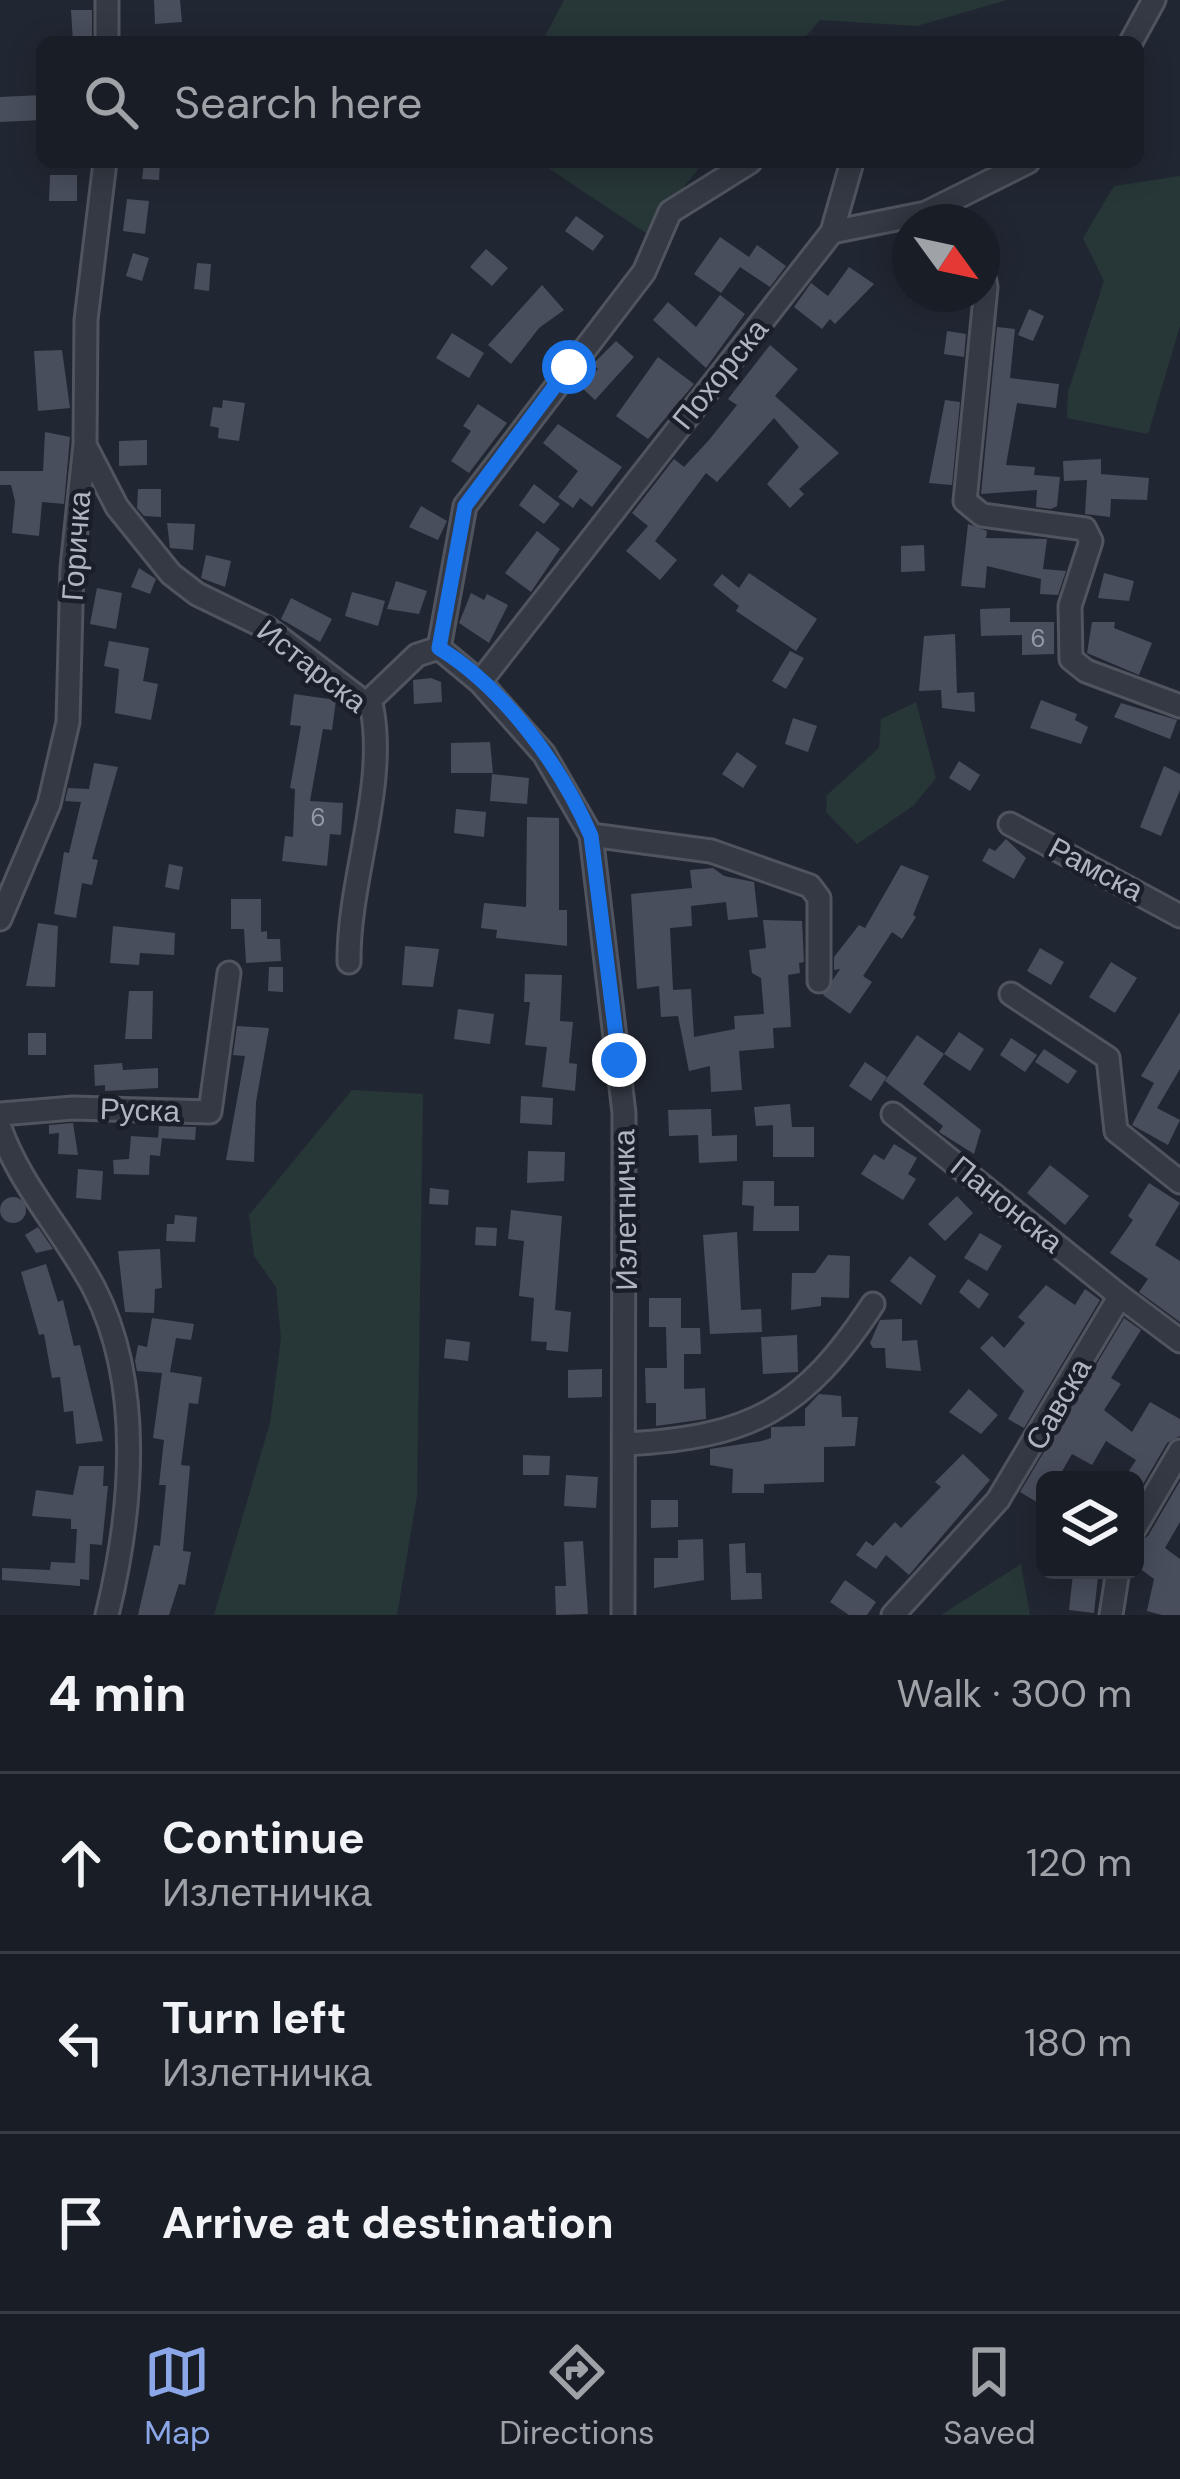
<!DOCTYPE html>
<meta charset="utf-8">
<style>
:root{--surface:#191d26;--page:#22262e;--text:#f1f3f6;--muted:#9fa2a7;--line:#373b43;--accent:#8ba7e8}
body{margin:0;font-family:"DM Sans",sans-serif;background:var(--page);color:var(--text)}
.controls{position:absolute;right:36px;bottom:36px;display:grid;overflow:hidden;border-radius:18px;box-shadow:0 6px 30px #0003}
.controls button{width:108px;height:108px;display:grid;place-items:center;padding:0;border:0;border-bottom:3px solid var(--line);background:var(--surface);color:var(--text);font:60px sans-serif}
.compass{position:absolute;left:892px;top:204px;width:108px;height:108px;border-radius:50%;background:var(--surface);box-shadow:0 6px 30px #0003;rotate:123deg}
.stop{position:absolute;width:36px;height:36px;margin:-27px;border:9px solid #1a73e8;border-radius:50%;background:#fff}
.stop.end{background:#1a73e8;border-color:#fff;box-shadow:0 3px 12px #0008}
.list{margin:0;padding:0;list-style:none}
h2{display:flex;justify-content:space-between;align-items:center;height:156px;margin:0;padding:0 48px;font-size:51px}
h2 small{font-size:39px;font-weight:400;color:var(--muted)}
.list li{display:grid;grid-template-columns:78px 1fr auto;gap:36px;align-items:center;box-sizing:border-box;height:180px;padding:0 48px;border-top:3px solid var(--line)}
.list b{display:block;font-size:45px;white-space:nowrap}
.list p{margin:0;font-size:39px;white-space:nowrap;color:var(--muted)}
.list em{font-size:39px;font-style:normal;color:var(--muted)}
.icon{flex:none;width:66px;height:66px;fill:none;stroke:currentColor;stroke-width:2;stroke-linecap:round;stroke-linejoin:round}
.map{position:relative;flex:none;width:1180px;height:1615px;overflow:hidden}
.search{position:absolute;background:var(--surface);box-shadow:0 6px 30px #0003;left:36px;right:36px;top:36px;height:132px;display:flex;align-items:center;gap:30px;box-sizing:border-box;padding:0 42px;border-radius:18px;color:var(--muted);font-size:45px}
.sheet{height:696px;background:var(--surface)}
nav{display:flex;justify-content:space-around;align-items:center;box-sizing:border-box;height:168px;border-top:3px solid var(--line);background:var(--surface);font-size:33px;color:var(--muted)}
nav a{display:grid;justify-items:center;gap:6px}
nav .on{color:var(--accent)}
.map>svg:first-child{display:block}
.green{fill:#273637}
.building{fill:#484e5c}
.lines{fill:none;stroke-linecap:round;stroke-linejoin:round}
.minor-casing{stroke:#4f545e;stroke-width:27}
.minor{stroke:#343943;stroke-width:21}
.route{stroke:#1a73e8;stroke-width:15}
.labels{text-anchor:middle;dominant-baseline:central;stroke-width:9;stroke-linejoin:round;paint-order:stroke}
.number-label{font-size:24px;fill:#949aa7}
.street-label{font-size:30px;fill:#aeb4c0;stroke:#1a1e28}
</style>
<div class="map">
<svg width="1180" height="1615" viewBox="0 0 1180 1615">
<rect width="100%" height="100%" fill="#212732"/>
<!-- green -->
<path class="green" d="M564,0h443l-90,26 -97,-6 -19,22h-259z
M539,162h165l-58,71z
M1180,176v150l-32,108 -81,-16 1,-26 36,-111 -21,-43 31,-52z
M916,702l20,76 -23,28 -56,38 -31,-32 1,-17 52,-47 2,-29z
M352,1090l71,4 -6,402 -20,119h-183l56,-192 11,-85 -5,-51 -22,-31 -5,-41z
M1021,1564l9,51h-89z"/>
<!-- building -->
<path class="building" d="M154,0h26l2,22 -27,2z
M71,10h21v32h-19z
M42,95v25l-42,2v-25z
M144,162h16l-1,18 -17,-1z
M50,175h27v26h-28z
M127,199l22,2 -4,33 -22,-3z
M576,216l28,20 -11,15 -28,-20z
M720,237l29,20 8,-12 29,21 -16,21 -30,-20 -19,26 -27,-19z
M486,249l22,19 -16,18 -22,-19z
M133,253l16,5 -7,23 -16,-5z
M197,263l14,1 -2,27 -15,-2z
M849,267l25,17 -39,40 -5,-5 -8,10 -28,-22 17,-24 17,13z
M542,285l22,25 -25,18 -28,36 -23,-19z
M720,295l25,19 -39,54 -53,-48 15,-18 28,25z
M1029,309l15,7 -11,25 -15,-6z
M997,327l18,2 -5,49 49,6 -3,24 -39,-5 -11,62 29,2 -1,8 26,2 -3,29 -6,3 -15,-2 1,-17 -56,4z
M947,331l19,3 -2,23 -20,-3z
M452,333l32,20 -15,25 -33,-20z
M616,341l18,16 -39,43 -14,-13 17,-18 -5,-5z
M770,345l28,24 -23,27 64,57 -40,36 5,5 -14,14 -23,-24 32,-37 -25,-29 -57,64 -11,-9 -51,68 22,19 -17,20 -34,-29 22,-25 -16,-13 42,-54 10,8 25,-27 28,-35 -9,-6z
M62,350l8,58 -32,3 -4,-60z
M658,357l36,27 -46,55 -32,-23z
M223,400l22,3 -6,38 -21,-3 1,-10 -9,-2 3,-19 9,1z
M945,400l15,2 -8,83 -23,-2z
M478,404l29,19 -38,50 -18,-12 20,-30 -8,-5z
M558,424l64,43 -30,40 -12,-9 -7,10 -15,-11 20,-26 -35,-28z
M45,432l25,5 -6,67 -22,-2 -3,34 -27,-3 3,-32 -4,-16h-11v-14h43z
M147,440v25l-28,1v-25z
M1101,459v15l48,4 -2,22 -36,-1 -1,18 -25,-3 2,-34 -23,1 -1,-20z
M534,484l26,20 -16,20 -25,-19z
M138,489h23v28l-17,-1 -7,-8z
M421,506l26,15 -9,19 -29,-13z
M167,523l28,1 -2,26 -23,-2z
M968,524l19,7 -1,7 61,1 -4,30 23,2 -8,24 -18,-1 1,-15 -54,-13 -2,22 -24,-2z
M537,531l23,18 -29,43 -26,-19z
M924,545l1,26 -24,1v-26z
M206,555l25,6 -6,26 -24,-9z
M139,568l17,11 -6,15 -19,-7z
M749,573l68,46 -21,32 -60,-40 3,-5 -26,-21 9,-11 17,14z
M1104,573l30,8 -5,20 -31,-3z
M396,581l31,10 -8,23 -32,-5z
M97,588l25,5 -6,36 -26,-5z
M352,592l33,9 -7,25 -33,-10z
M471,593l13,7 3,-6 21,11 -19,38 -30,-20z
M291,598l41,21 -12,23 -39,-23z
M1010,608v14h44v32l-32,1v-20l-41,1 -1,-27z
M1092,622h23l-1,6 38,15 -13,32 -52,-22z
M955,634l2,59 17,-1 1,20 -33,-4 -1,-18 -22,1 5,-55z
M109,641l40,7 -6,33 15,3 -7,36 -36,-7 4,-44 -15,-3z
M790,651l14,7 -18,31 -14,-8z
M431,678l10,4 1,20 -28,2 -1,-24z
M294,694l42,6 -4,30 -9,-1 -13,72 33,2 -2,32 -11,-1 -3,32 -45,-5 3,-25 8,1 2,-48 -5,-1 11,-62 -11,-1z
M1041,700l36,14 -2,6 13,7 -7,17 -51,-16z
M1121,703l56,17 -7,19 -56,-22z
M793,718l24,8 -9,26 -23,-8z
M490,742l3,31h-42v-30z
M737,752l20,14 -14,22 -21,-14z
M959,761l21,14 -10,16 -21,-13z
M94,763l24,4 -26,92 6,1 -6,25 -10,-2 -6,35 -22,-4 10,-62 5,1 12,-51 -16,-1 3,-13 21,1z
M1164,766l16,8v16l-19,46 -21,-9z
M492,774l37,4 -2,26 -37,-3z
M456,809l30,3 -2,25 -30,-4z
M527,817l32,1v92h8v36l-71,-8 1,-8 -16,-2 3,-25 42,4z
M1006,839l20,19 -12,21 -32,-18 7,-13 6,3z
M169,864l14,3 -4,23 -14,-3z
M901,865l28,11 -16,39 3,2 -14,22 -10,-7 -29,44 9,6 -22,32 -27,-19 17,-26 -6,1v-13l25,-32 6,3z
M713,868l11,8 30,6 4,35 -30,3 -2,-18 -35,4 1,20 -22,2 3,62 18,-1 3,48 41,-8 -1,-13 30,-2 -3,-36 -9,-5 -3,-23 17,-2 -3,-28 39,1 2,41 -5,1 1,10 -12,2 3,52 -18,1 1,20 -35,3 3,39 -31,2 -1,-26 -21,5 -11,-55 -17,1 -2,-31 -22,3 -6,-95 61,-6 -2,-18z
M231,899h30v33l6,-1v8h13l1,22 -35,2 -2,-34h-13z
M38,923l20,3 -3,61 -29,-1z
M113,926l62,7 -1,22 -34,-2 -1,12 -29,-2z
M405,946l34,3 -6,38 -31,-2z
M1040,948l24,14 -13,23 -24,-14z
M1111,962l26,16 -22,35 -26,-16z
M269,967h14v25l-15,-1z
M525,974l37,1 -2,46 13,1 -4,41 8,1 -2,27 -33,-4 5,-40 -22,-2 5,-43h-6z
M129,991h24l-1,48h-27z
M458,1009l36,5 -4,30 -36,-5z
M1180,1012v57l-23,39 23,12 -12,25 -36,-20 22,-42 -13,-7z
M237,1026l32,2 -13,74 -2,60 -28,-2 19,-104 -12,-1z
M959,1032l25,17 -14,22 -26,-17z
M28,1033h18v22h-18z
M917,1035l27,19 -21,30 58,46 -7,24 -35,-22 4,-6 -58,-45z
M1011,1038l26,17 -12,17 -25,-17z
M1044,1049l33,22 -9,13 -33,-22z
M865,1062l22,15 -16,24 -22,-15z
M122,1063l1,7 35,-2v20l-53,3v-6l-10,1 -1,-21z
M521,1096l32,2 -1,27 -32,-2z
M790,1104l2,23h22v30h-41v-32l-17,1 -2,-19z
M711,1109l1,27 25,-1v26l-38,2 -1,-28 -29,1 -1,-26z
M73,1123l5,32 -20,-1 1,-21 -10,1v-9z
M159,1126l37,1 -1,13 -37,-2z
M131,1136l31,2 -2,18 -10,-1 -1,20 -35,-1 -1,-14 16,-1z
M894,1144l23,14 -9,16 8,5 -13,21 -42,-26 13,-20 10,6z
M528,1151l37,1 -1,29 -37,2z
M1050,1165l39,31 -24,29 -38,-32z
M78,1169l25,2 -2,29 -25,-2z
M743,1181h31v25h25v25h-46l1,-25 -12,-1z
M1149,1183l31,20 -25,42 25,16v61l-41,-30 9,-13 -38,-26 23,-33 -5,-4z
M430,1188l19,2 -1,15 -19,-1z
M957,1196l16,17 -28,28 -17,-17z
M0 1210a13 13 0 1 1 26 0a13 13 0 1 1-26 0Z
M511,1210l51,6 -7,94 16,2 -3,40 -22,-2 1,-8 -16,-1 3,-43 -15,-2 5,-55 -16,-2z
M175,1215l22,2 -2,25 -29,-1 1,-17h7z
M38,1227l15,22 -17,4 -11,-18z
M476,1227l21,1 -1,18 -21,-1z
M737,1232l4,78 20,-1 1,23 -52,2 -7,-99z
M980,1233l22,13 -15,25 -23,-13z
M160,1249l2,39 -7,1 -1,24 -29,-1 -7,-61z
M828,1255l22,1 -1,42 -28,-1v9l-30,4 1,-37h23z
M910,1256l26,20 -15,29 -31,-24z
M46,1264l12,38 5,-2 11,46 6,-1 23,96 -27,3 -3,-33 -9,1 -4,-35 -8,1 -8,-44 -5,1 -18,-63z
M968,1279l21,15 -10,15 -20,-17z
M1046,1285l29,20 10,-16 15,11 -76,128 -16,-9 16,-28 -44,-43 12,-12 12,12 21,-25 -7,-6z
M649,1298h32v30h19l1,26h-17v35l21,-1 1,31 -50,7v-23h-10l-1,-35h22l-1,-41h-17z
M152,1318l42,6 -3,16 -15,-2 -6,34 32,5 -4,27 -9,-1 -8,62 9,1 -7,85 8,1 -6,33 -6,-1 -10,31h-31l16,-70 6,1 6,-61h-7l5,-45 -11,-2 9,-65 -25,-2 -2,-10 3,-16 9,2z
M1124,1318l17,12 -30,48 10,6 -17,26 28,22 18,-30 30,17v17l-13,7 -32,55v-18h-12l13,-20 -30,-19 -14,24 -20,-11 -15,26h-12v27l-25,-15z
M902,1319v22l15,-1 4,31 -35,-3 -1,-20h-12l-3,-5 10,-23z
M797,1335l1,37 -35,2 -2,-37z
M446,1339l24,3 -2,19 -24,-3z
M602,1369v28l-34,1v-28z
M969,1389l29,26 -17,19 -32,-22z
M819,1394l22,2 1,21h16l-3,29 -31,1v35l-60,2v9h-32l1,-24 -23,-4v-16l52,-8 9,-3v-11l34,-1v-17z
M963,1454l27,26 -81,95 -23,-20 -10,14 -20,-14 10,-14 7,5 22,-24 6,6 40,-41 -6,-5z
M523,1455l27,1 -1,19h-26z
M79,1466h25l-1,20h5l-6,59 -12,-1 -1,36 -9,-1v7l-78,-6v-12l48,2 1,-8 24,1 2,-34h-6v-10l-39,-3 4,-26 37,5z
M566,1475l32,2 -2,31 -32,-2z
M1180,1481v41l-15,26 15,11v56h-18l-15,-4 7,-32 -19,-14v-22l13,-7z
M651,1500h27v27l-27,1z
M703,1539l1,41 -50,8v-30h24v-18z
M583,1541l5,73 -32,1 -1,-29h11l-2,-44z
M745,1543l1,30h15l1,26 -31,1 -2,-56z
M1073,1574l25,3 -4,36 -25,-3z
M845,1580l31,22 -9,13h-18l-19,-13z"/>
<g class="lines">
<defs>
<path id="minor" d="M107,0v42
M1131,42l23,-42
M832,232l20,-70
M982,268l4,19 -21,214 17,14 103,14 6,12 -21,65 1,53 15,12 94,35
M86,447l31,60 54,67 26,20 70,34 105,80c15,79 -24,173 -23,254
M439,648l26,-142 179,-234 26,-60 80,-50
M480,682l352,-450 94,-19 102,-51
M368,702l49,-47 22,-7 41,34 64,72 47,81 33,278 -1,502
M1010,824l170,92
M591,835l120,16 99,35 9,12v83
M0,919l49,-115 19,-82 4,-154 13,-124 1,-124 19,-158
M1011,994l97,64 8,73 64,51
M0,1114l73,-6 137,4 19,-139
M893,1114l227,182
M0,1128c21,59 65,105 94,160 50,97 38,225 13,327
M626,1444c126,-7 178,-35 247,-140
M1135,1528l45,-77
M893,1615l105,-115 122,-204 60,45
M1111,1615l7,-45"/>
</defs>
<!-- minor casing -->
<use href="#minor" class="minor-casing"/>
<!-- minor -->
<use href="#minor" class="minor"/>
</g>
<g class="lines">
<!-- route -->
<path class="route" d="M569,367l-104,139 -26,142c65,40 122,118 152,188l28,224"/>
</g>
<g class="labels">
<!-- number labels -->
<g class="number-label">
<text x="1038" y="638">6</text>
<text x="318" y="817">6</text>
</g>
<!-- street labels -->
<g class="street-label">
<text transform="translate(720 374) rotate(-51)">Похорска</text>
<text transform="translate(76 546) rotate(-86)">Горичка</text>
<text transform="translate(312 666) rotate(38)">Истарска</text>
<text transform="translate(1096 869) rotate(28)">Рамска</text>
<text transform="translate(140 1110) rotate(2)">Руска</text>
<text transform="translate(1007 1204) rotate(39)">Панонска</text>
<text transform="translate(625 1210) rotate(-91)">Излетничка</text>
<text transform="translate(1058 1404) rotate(-60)">Савска</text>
</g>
</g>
</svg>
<div class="controls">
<button><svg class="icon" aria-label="layers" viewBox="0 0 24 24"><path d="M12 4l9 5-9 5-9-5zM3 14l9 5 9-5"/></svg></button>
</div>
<svg class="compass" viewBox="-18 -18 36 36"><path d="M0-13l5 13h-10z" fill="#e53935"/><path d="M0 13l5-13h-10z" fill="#9fa2a7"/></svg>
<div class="stop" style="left:569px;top:367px"></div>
<div class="stop end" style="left:619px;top:1060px"></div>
<div class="search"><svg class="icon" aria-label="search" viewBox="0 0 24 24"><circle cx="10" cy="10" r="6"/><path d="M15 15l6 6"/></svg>Search here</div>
</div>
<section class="sheet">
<h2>4 min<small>Walk · 300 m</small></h2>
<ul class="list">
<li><svg class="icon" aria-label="ahead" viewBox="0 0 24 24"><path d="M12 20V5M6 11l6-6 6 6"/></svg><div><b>Continue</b><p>Излетничка</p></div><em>120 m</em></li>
<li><svg class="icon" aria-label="left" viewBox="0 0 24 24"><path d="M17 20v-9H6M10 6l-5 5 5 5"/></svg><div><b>Turn left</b><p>Излетничка</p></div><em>180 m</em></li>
<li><svg class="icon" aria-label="arrive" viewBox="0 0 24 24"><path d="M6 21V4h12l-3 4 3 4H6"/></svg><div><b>Arrive at destination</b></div></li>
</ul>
</section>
<nav>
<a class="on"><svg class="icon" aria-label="map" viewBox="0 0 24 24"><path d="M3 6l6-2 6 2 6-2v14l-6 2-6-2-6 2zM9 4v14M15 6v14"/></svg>Map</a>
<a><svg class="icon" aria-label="directions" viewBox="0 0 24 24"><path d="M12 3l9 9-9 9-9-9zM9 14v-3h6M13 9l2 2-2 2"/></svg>Directions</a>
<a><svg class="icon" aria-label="saved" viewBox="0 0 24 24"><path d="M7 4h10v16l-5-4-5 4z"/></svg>Saved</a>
</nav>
